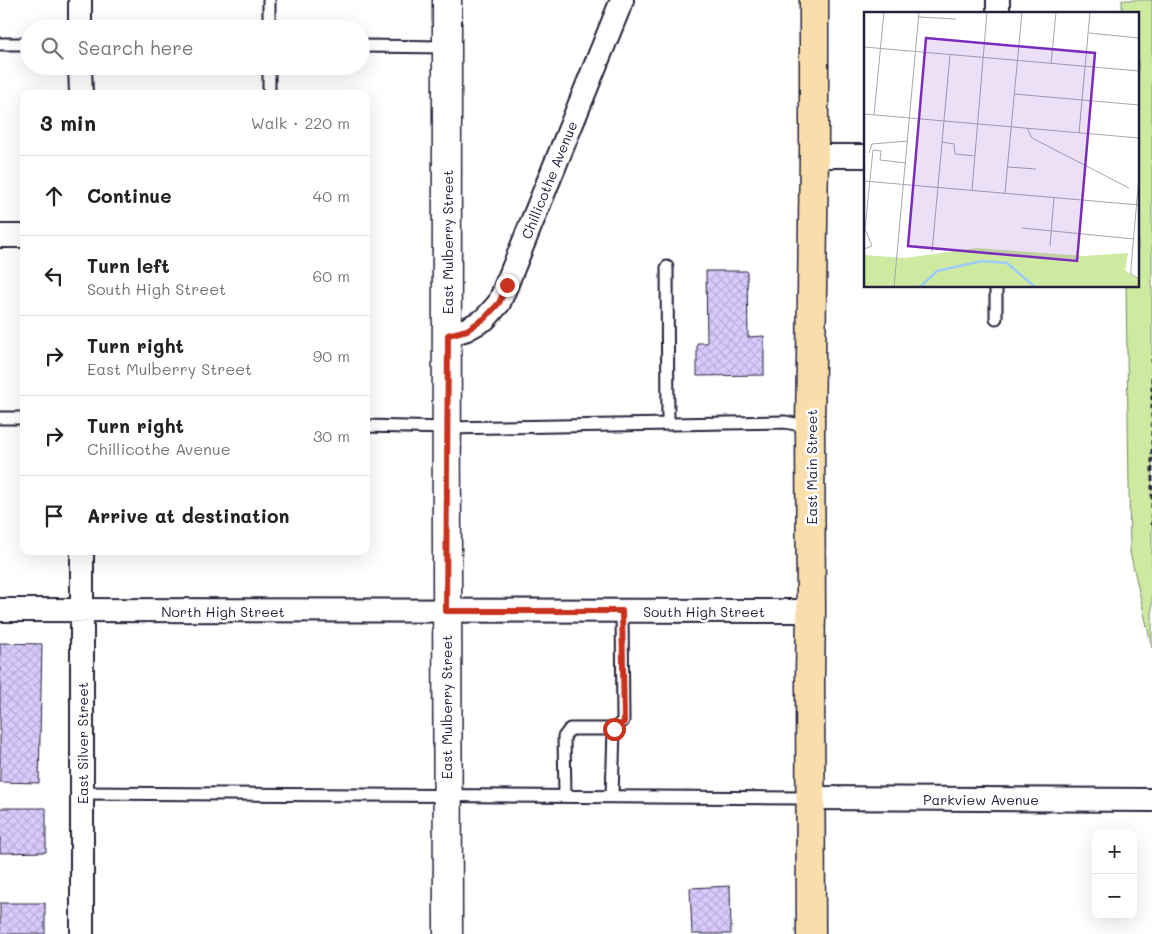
<!DOCTYPE html>
<meta charset="utf-8">
<style>
:root{--surface:#fff;--page:#f6f6f6;--text:#222;--muted:#767676;--line:#e0e0e0}
body{margin:0;font-family:Mali,sans-serif;background:var(--page);color:var(--text)}
.controls{position:absolute;right:15px;bottom:15px;display:grid;overflow:hidden;border-radius:10px;box-shadow:0 5px 20px #0002}
.controls button{width:45px;height:45px;display:grid;place-items:center;padding:0;border:0;border-bottom:1px solid var(--line);background:var(--surface);color:var(--text);font:25px sans-serif}
.stop{position:absolute;width:15px;height:15px;margin:-11px;border:4px solid #c8321e;border-radius:50%;background:#fff}
.stop.end{background:#c8321e;border-color:#fff;box-shadow:0 1px 5px #0008}
.list{margin:0;padding:0;list-style:none}
h2{display:flex;justify-content:space-between;align-items:center;height:65px;margin:0;padding:0 20px;font-size:21px}
h2 small{font-size:16px;font-weight:400;color:var(--muted)}
.list li{display:grid;grid-template-columns:32px 1fr auto;gap:15px;align-items:center;box-sizing:border-box;height:80px;padding:0 20px;border-top:1px solid var(--line)}
.list b{display:block;font-size:19px;white-space:nowrap}
.list p{margin:0;font-size:16px;white-space:nowrap;color:var(--muted)}
.list em{font-size:16px;font-style:normal;color:var(--muted)}
.icon{flex:none;width:28px;height:28px;fill:none;stroke:currentColor;stroke-width:2;stroke-linecap:round;stroke-linejoin:round}
.map{position:relative;flex:none;width:1152px;height:934px;overflow:hidden}
.search{position:absolute;background:var(--surface);box-shadow:0 5px 20px #0002;left:20px;top:20px;width:350px;height:55px;display:flex;align-items:center;gap:12px;box-sizing:border-box;padding:0 18px;border-radius:28px;color:var(--muted);font-size:19px}
.panel{position:absolute;background:var(--surface);box-shadow:0 5px 20px #0002;left:20px;top:90px;width:350px;height:465px;border-radius:10px}
.map>svg:first-child{display:block}
.green{fill:#ceeaa0;stroke:#78866e}
.building{fill:url(#building-cross-hatch);stroke:#22223b}
.lines{fill:none;stroke-linecap:round;stroke-linejoin:round}
.lane-casing{stroke:#22223b;stroke-width:15}
.street-casing{stroke:#22223b;stroke-width:26}
.secondary-casing{stroke:#22223b;stroke-width:31}
.primary-casing{stroke:#22223b;stroke-width:31}
.path{stroke:#22223b;stroke-width:3;stroke-dasharray:5 4;stroke-linecap:butt}
.lane{stroke:#fff;stroke-width:11}
.street{stroke:#fff;stroke-width:22}
.secondary{stroke:#fff;stroke-width:28}
.primary{stroke:#f9deab;stroke-width:28}
.route{stroke:#c8321e;stroke-width:6}
.labels{text-anchor:middle;dominant-baseline:central;stroke-width:5;stroke-linejoin:round;paint-order:stroke}
.street-label{font-size:14px;fill:#22223b;stroke:#fff}
.inset-river{fill:none;stroke:#9ccbf8;stroke-width:2.5}
.inset-road{fill:none;stroke:#a7a7b1;stroke-width:1}
.view{fill:#7b2cbf;fill-opacity:0.15;stroke:#7b2cbf;stroke-width:2.5}
.inset-edge{fill:none;stroke:#22223b;stroke-width:2.5}
</style>
<div class="map">
<svg width="1152" height="934" viewBox="0 0 1152 934">
<defs>
<pattern id="building-cross-hatch" width="8" height="8" patternUnits="userSpaceOnUse" patternTransform="scale(1.25)"><rect width="8" height="8" fill="#d9cafc"/><path d="M0 0l8 8M0 8l8-8" fill="none" stroke="#baadd9"/></pattern>
</defs>
<rect width="100%" height="100%" fill="#fff"/>
<filter id="ink" filterUnits="userSpaceOnUse"><feTurbulence type="fractalNoise" baseFrequency=".02" numOctaves="2"/><feDisplacementMap in="SourceGraphic" scale="10" xChannelSelector="R" yChannelSelector="G"/><feConvolveMatrix kernelMatrix="1 2 1 2 8 2 1 2 1" color-interpolation-filters="sRGB"/></filter>
<g filter="url(#ink)">
<!-- green -->
<path class="green" d="M1122,0h30v648l-22,-96 -4,-266h12v-272h-16z"/>
<!-- building -->
<path class="building" d="M706,271h41l1,66 16,-1v39l-67,1v-33h10z
M0,643l42,1 -3,139 -39,-1z
M0,808h46v44l-46,1z
M730,886l1,48h-39l-2,-46z
M0,903h45v31h-45z"/>
<g class="lines">
<defs>
<path id="lane" d="M269,0v29
M0,44h29
M361,46l86,1
M269,94v-28
M667,267l1,157
M996,318v-32
M0,418h24
M366,426l81,2 338,-6 25,5
M82,793l728,5
M565,796l-1,-59 6,-8h44l9,-8 -1,-110
M612,796l2,-67"/>
<path id="street" d="M80,0v29
M998,0v14
M80,66l1,28
M814,156h52
M0,236h24
M448,335l19,-6 18,-10 14,-16 123,-303
M82,551v383
M0,610l811,1
M810,798l342,2"/>
<path id="secondary" d="M447,0c0,311 -1,623 1,934"/>
<path id="primary" d="M811,934l-1,-258 1,-65 -1,-184 4,-271v-156"/>
</defs>
<!-- lane casing -->
<use href="#lane" class="lane-casing"/>
<!-- street casing -->
<use href="#street" class="street-casing"/>
<!-- secondary casing -->
<use href="#secondary" class="secondary-casing"/>
<!-- primary casing -->
<use href="#primary" class="primary-casing"/>
<!-- path -->
<path class="path" d="M1152,359v166"/>
<!-- lane -->
<use href="#lane" class="lane"/>
<!-- street -->
<use href="#street" class="street"/>
<!-- secondary -->
<use href="#secondary" class="secondary"/>
<!-- primary -->
<use href="#primary" class="primary"/>
</g>
</g>
<g class="lines" filter="url(#ink)">
<!-- route -->
<path class="route" d="M507,285l-8,18 -14,15 -18,12 -19,5 -2,276h176l2,111 -10,7"/>
</g>
<g class="labels">
<!-- street labels -->
<g class="street-label">
<text transform="translate(549 180) rotate(-68)">Chillicothe Avenue</text>
<text transform="translate(447 242) rotate(-90)">East Mulberry Street</text>
<text transform="translate(811 467) rotate(-90)">East Main Street</text>
<text x="223" y="611">North High Street</text>
<text x="704" y="611">South High Street</text>
<text transform="translate(446 707) rotate(-90)">East Mulberry Street</text>
<text transform="translate(82 743) rotate(-90)">East Silver Street</text>
<text x="981" y="799">Parkview Avenue</text>
</g>
</g>
<!-- overview -->
<g transform="translate(864 12)">
<rect width="275" height="275" fill="#fff"/>
<path d="M113,236l107,8 44,-3 -3,17 14,10v7h-275v-32l41,3z" fill="#ceeaa0"/>
<path class="inset-river" d="M56,275l17,-16 45,-10 25,2 28,24"/>
<path class="inset-road" d="M55,5l37,2M225,21l50,5M0,35l275,24M187,52l5,-52M150,82l125,11M0,102l275,24M10,103l10,-103M163,116l5,10 97,50M215,121l11,-121M78,130l12,2 1,10 20,2M5,141l3,-9 36,-3M144,155l28,2M275,164l-8,92v6l8,5M0,169l275,24M108,178l15,-178M141,181l17,-181M158,216l112,11M186,234l4,-49M0,237l8,-3 -7,-17 8,-79 8,1 -1,9 26,3M68,240l18,-197M30,275l25,-275"/>
<path class="view" d="M62,26l169,15 -18,208 -169,-15z"/>
<rect width="275" height="275" class="inset-edge"/>
</g>
</svg>
<div class="controls">
<button>+</button>
<button>−</button>
</div>
<div class="stop" style="left:614px;top:729px"></div>
<div class="stop end" style="left:507px;top:285px"></div>
<div class="search"><svg class="icon" aria-label="search" viewBox="0 0 24 24"><circle cx="10" cy="10" r="6"/><path d="M15 15l6 6"/></svg>Search here</div>
<section class="panel">
<h2>3 min<small>Walk · 220 m</small></h2>
<ul class="list">
<li><svg class="icon" aria-label="ahead" viewBox="0 0 24 24"><path d="M12 20V5M6 11l6-6 6 6"/></svg><div><b>Continue</b></div><em>40 m</em></li>
<li><svg class="icon" aria-label="left" viewBox="0 0 24 24"><path d="M17 20v-9H6M10 6l-5 5 5 5"/></svg><div><b>Turn left</b><p>South High Street</p></div><em>60 m</em></li>
<li><svg class="icon" aria-label="right" viewBox="0 0 24 24"><path d="M7 20v-9h11M14 6l5 5-5 5"/></svg><div><b>Turn right</b><p>East Mulberry Street</p></div><em>90 m</em></li>
<li><svg class="icon" aria-label="right" viewBox="0 0 24 24"><path d="M7 20v-9h11M14 6l5 5-5 5"/></svg><div><b>Turn right</b><p>Chillicothe Avenue</p></div><em>30 m</em></li>
<li><svg class="icon" aria-label="arrive" viewBox="0 0 24 24"><path d="M6 21V4h12l-3 4 3 4H6"/></svg><div><b>Arrive at destination</b></div></li>
</ul>
</section>
</div>
